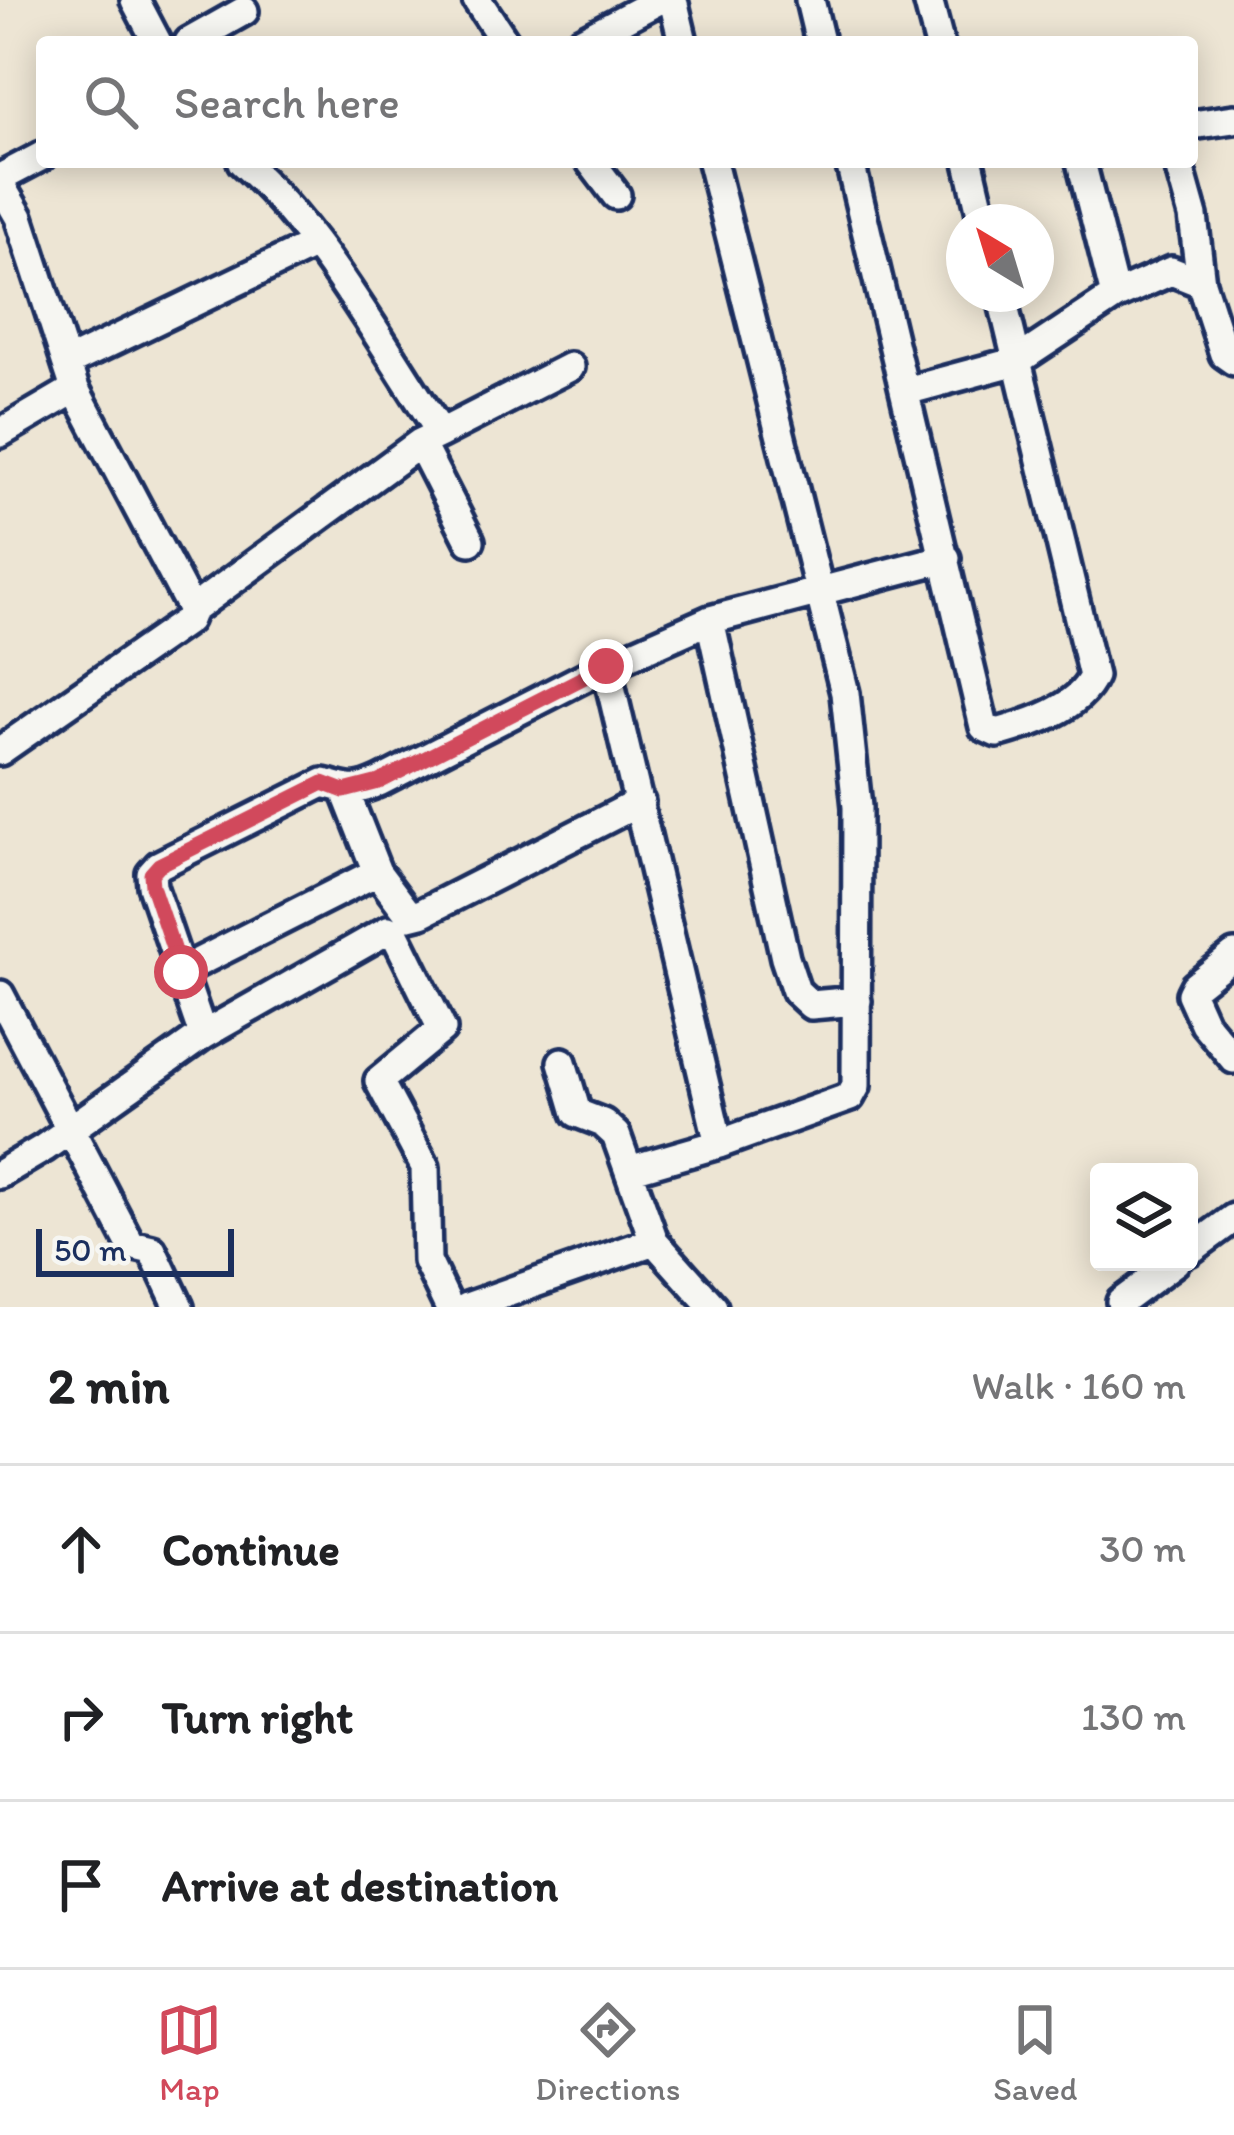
<!DOCTYPE html>
<meta charset="utf-8">
<style>
:root{--surface:#fff;--page:#f2f2f2;--text:#202124;--muted:#757577;--line:#e0e0e0;--accent:#d1495b}
body{margin:0;font-family:Itim,sans-serif;background:var(--page);color:var(--text)}
.controls{position:absolute;right:36px;bottom:36px;display:grid;overflow:hidden;border-radius:12px;box-shadow:0 6px 30px #0003}
.controls button{width:108px;height:108px;display:grid;place-items:center;padding:0;border:0;border-bottom:3px solid var(--line);background:var(--surface);color:var(--text);font:60px sans-serif}
.compass{position:absolute;left:946px;top:204px;width:108px;height:108px;border-radius:50%;background:var(--surface);box-shadow:0 6px 30px #0003;rotate:322deg}
.scale{position:absolute;left:36px;bottom:30px;width:198px;box-sizing:border-box;padding-left:12px;border:6px solid #1b2f5e;border-top:0;font-size:33px;line-height:42px;white-space:nowrap;color:#1b2f5e;-webkit-text-stroke:9px #f6f6f2;paint-order:stroke}
.stop{position:absolute;width:36px;height:36px;margin:-27px;border:9px solid #d1495b;border-radius:50%;background:#fff}
.stop.end{background:#d1495b;border-color:#fff;box-shadow:0 3px 12px #0008}
.list{margin:0;padding:0;list-style:none}
h2{display:flex;justify-content:space-between;align-items:center;height:156px;margin:0;padding:0 48px;font-size:51px}
h2 small{font-size:39px;font-weight:400;color:var(--muted)}
.list li{display:grid;grid-template-columns:78px 1fr auto;gap:36px;align-items:center;box-sizing:border-box;height:168px;padding:0 48px;border-top:3px solid var(--line)}
.list b{display:block;font-size:45px;white-space:nowrap}
.list em{font-size:39px;font-style:normal;color:var(--muted)}
.icon{flex:none;width:66px;height:66px;fill:none;stroke:currentColor;stroke-width:2;stroke-linecap:round;stroke-linejoin:round}
.map{position:relative;flex:none;width:1234px;height:1307px;overflow:hidden}
.search{position:absolute;background:var(--surface);box-shadow:0 6px 30px #0003;left:36px;right:36px;top:36px;height:132px;display:flex;align-items:center;gap:30px;box-sizing:border-box;padding:0 42px;border-radius:12px;color:var(--muted);font-size:45px}
.sheet{height:660px;background:var(--surface)}
nav{display:flex;justify-content:space-around;align-items:center;box-sizing:border-box;height:168px;border-top:3px solid var(--line);background:var(--surface);font-size:33px;color:var(--muted)}
nav a{display:grid;justify-items:center;gap:6px}
nav .on{color:var(--accent)}
.map>svg:first-child{display:block}
.lines{fill:none;stroke-linecap:round;stroke-linejoin:round}
.street-casing{stroke:#1b2f5e;stroke-width:36}
.street{stroke:#f6f6f2;stroke-width:27}
.route{stroke:#d1495b;stroke-width:15}
</style>
<div class="map">
<svg width="1234" height="1307" viewBox="0 0 1234 1307">
<rect width="100%" height="100%" fill="#ede5d4"/>
<filter id="ink" filterUnits="userSpaceOnUse"><feTurbulence type="fractalNoise" baseFrequency=".00833" numOctaves="2"/><feDisplacementMap in="SourceGraphic" scale="24" xChannelSelector="R" yChannelSelector="G"/><feConvolveMatrix kernelMatrix="1 2 1 2 8 2 1 2 1" color-interpolation-filters="sRGB"/></filter>
<g filter="url(#ink)">
<g class="lines">
<defs>
<path id="street" d="M135,0l22,42
M477,0l28,42
M673,0l10,42
M810,0l10,42
M928,0l11,42
M189,42l55,-31
M580,42l79,-42
M1192,125l42,-6
M591,162l25,33
M850,162l134,565 13,6c32,-9 82,-24 96,-57l-92,-382
M969,162l14,60
M1081,162l34,134
M1178,162l15,54 8,67
M0,178l42,-22
M0,184l19,33 56,172 117,221
M69,362l246,-118
M906,391l111,-30 98,-65 56,-25 30,12 23,71 10,7
M0,433l75,-44
M441,433l129,-66
M420,443l50,98
M710,620l75,338 11,33 15,14 46,-4
M606,666l113,478
M0,751l188,-131 4,-10 228,-167 21,-10c-60,-89 -119,-200 -199,-271
M345,791l32,81 33,44 12,-3 218,-111
M1234,955l-39,31 -4,8 13,29 30,36
M189,967l188,-95
M0,995l131,250 21,5 27,57
M203,1035l-51,-149 -1,-12 8,-9 164,-82c26,6 29,11 56,-1l227,-116 104,-46 236,-62
M562,1062l15,51 26,10 13,12 38,106 59,66
M629,1170l90,-26 131,-47 6,-11 1,-279 -12,-114 -133,-531
M0,1174l44,-26 159,-113 185,-105 7,4 47,95 -63,52 46,86 2,94 22,46
M1189,1251l45,-33
M1121,1302l54,-40
M467,1307l187,-66"/>
</defs>
<!-- street casing -->
<use href="#street" class="street-casing"/>
<!-- street -->
<use href="#street" class="street"/>
</g>
</g>
<g class="lines" filter="url(#ink)">
<!-- route -->
<path class="route" d="M181,972l-29,-86 -1,-12 8,-9 164,-82 21,8 35,-9 227,-116"/>
</g>
</svg>
<div class="controls">
<button><svg class="icon" aria-label="layers" viewBox="0 0 24 24"><path d="M12 4l9 5-9 5-9-5zM3 14l9 5 9-5"/></svg></button>
</div>
<svg class="compass" viewBox="-18 -18 36 36"><path d="M0-13l5 13h-10z" fill="#e53935"/><path d="M0 13l5-13h-10z" fill="#757577"/></svg>
<div class="scale">50 m</div>
<div class="stop" style="left:181px;top:972px"></div>
<div class="stop end" style="left:606px;top:666px"></div>
<div class="search"><svg class="icon" aria-label="search" viewBox="0 0 24 24"><circle cx="10" cy="10" r="6"/><path d="M15 15l6 6"/></svg>Search here</div>
</div>
<section class="sheet">
<h2>2 min<small>Walk · 160 m</small></h2>
<ul class="list">
<li><svg class="icon" aria-label="ahead" viewBox="0 0 24 24"><path d="M12 20V5M6 11l6-6 6 6"/></svg><div><b>Continue</b></div><em>30 m</em></li>
<li><svg class="icon" aria-label="right" viewBox="0 0 24 24"><path d="M7 20v-9h11M14 6l5 5-5 5"/></svg><div><b>Turn right</b></div><em>130 m</em></li>
<li><svg class="icon" aria-label="arrive" viewBox="0 0 24 24"><path d="M6 21V4h12l-3 4 3 4H6"/></svg><div><b>Arrive at destination</b></div></li>
</ul>
</section>
<nav>
<a class="on"><svg class="icon" aria-label="map" viewBox="0 0 24 24"><path d="M3 6l6-2 6 2 6-2v14l-6 2-6-2-6 2zM9 4v14M15 6v14"/></svg>Map</a>
<a><svg class="icon" aria-label="directions" viewBox="0 0 24 24"><path d="M12 3l9 9-9 9-9-9zM9 14v-3h6M13 9l2 2-2 2"/></svg>Directions</a>
<a><svg class="icon" aria-label="saved" viewBox="0 0 24 24"><path d="M7 4h10v16l-5-4-5 4z"/></svg>Saved</a>
</nav>
